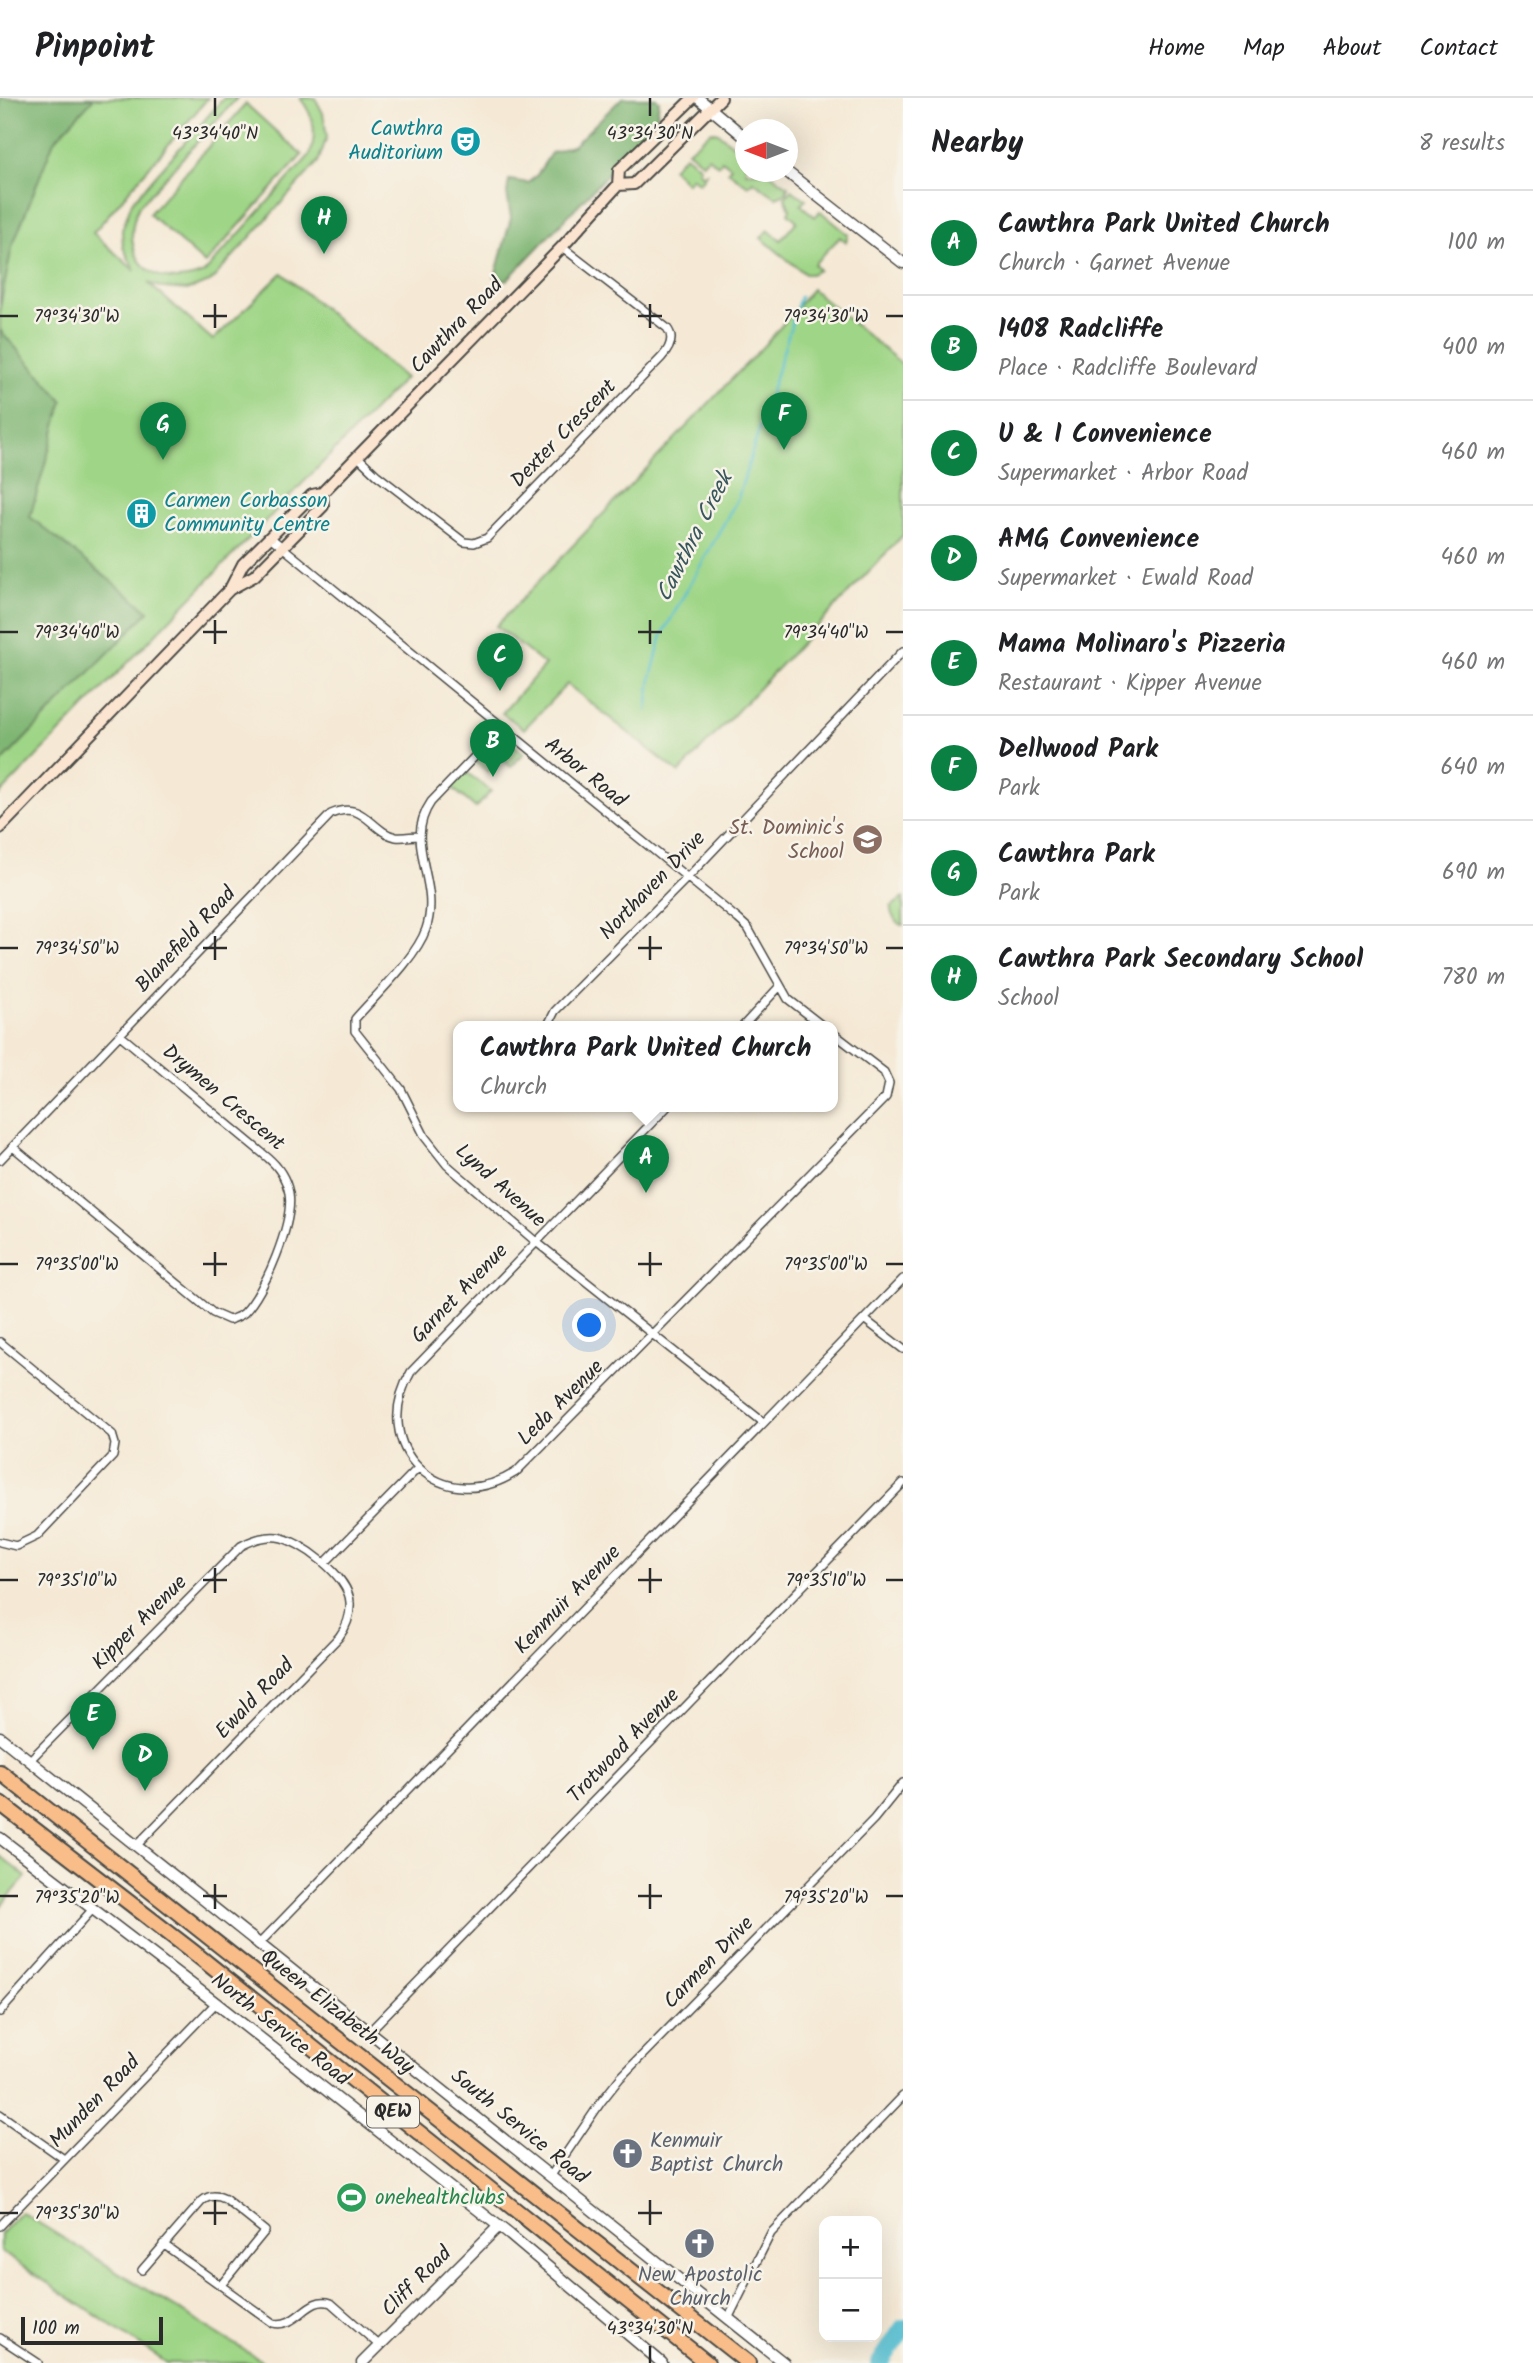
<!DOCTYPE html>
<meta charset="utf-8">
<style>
:root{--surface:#fff;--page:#f2f2f2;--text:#202124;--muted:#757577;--line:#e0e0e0;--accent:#0b8043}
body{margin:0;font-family:Kalam,sans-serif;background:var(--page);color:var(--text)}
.controls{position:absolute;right:21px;bottom:21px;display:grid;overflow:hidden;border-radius:14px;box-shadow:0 7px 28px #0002}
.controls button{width:63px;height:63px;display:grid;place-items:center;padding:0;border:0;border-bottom:2px solid var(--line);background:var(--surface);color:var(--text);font:35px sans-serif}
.compass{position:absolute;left:735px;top:21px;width:63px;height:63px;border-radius:50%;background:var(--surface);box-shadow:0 7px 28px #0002;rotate:270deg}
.scale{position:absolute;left:21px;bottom:18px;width:142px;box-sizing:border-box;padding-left:7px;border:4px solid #2b2b2b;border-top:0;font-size:19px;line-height:24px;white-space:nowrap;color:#2b2b2b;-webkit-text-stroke:5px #f7f3e8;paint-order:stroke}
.you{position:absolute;left:590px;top:1228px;width:24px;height:24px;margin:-18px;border:5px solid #fff;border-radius:50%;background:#1a73e8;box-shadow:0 0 0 10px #1a73e833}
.badge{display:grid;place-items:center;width:46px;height:46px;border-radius:50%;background:var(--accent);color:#fff;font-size:23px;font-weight:700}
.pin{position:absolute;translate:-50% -58px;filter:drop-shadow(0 2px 4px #0008)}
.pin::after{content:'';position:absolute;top:37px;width:24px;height:21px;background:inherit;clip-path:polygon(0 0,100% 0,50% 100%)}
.popup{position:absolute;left:453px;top:923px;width:385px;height:91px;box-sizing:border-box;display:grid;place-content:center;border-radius:14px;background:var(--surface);filter:drop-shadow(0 2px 5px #0005);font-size:23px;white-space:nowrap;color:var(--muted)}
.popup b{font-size:26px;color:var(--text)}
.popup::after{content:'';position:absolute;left:50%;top:100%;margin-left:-14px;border:14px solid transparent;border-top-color:var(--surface)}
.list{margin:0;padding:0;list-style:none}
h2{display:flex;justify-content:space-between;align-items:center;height:91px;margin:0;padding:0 28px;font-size:30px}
h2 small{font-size:23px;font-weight:400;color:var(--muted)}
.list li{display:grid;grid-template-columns:46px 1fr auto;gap:21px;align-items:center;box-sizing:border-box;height:105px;padding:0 28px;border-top:2px solid var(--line)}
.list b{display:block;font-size:26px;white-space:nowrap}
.list p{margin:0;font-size:23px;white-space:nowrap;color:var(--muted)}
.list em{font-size:23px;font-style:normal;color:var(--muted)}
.map{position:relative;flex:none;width:903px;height:2265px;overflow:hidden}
header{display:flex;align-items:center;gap:42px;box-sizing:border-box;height:98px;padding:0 35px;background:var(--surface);border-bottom:2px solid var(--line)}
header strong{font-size:33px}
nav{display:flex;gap:38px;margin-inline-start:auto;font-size:24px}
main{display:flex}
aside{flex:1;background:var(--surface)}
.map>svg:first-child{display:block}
.green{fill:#9fd586;stroke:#658058;stroke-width:2}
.forest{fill:#7fb673;stroke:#55704f;stroke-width:2}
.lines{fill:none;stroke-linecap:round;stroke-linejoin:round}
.stream{stroke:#56bfd2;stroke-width:2.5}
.river{stroke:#56bfd2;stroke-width:18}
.minor-casing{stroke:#494844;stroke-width:10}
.tertiary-casing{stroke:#494844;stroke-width:13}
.secondary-casing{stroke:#494844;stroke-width:14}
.motorway-casing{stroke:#494844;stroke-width:18}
.minor{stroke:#fff;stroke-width:7}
.tertiary{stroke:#fff;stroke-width:10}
.secondary{stroke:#fce5d0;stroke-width:10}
.motorway{stroke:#f8bd89;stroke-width:14}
.ticks{fill:none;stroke:#2b2b2b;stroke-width:2.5}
.labels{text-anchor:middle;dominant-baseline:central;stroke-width:5;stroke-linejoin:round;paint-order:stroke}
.shield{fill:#f7f3e8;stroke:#686764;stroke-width:2}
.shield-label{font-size:19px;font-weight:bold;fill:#2b2b2b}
.culture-label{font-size:21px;fill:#0d838f;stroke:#f7f3e8;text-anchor:end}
.street-label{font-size:21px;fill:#2b2b2b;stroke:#f7f3e8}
.education-label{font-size:21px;fill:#785e54;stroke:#f7f3e8;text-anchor:end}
.worship-label{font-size:21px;fill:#5b616d;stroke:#f7f3e8;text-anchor:start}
.leisure-label{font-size:21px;fill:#27864d;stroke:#f7f3e8;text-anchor:start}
.water-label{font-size:23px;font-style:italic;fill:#38575d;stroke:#f7f3e8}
.ticks-label{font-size:18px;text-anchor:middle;fill:#2b2b2b;stroke:#f7f3e8;stroke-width:5;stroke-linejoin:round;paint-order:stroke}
</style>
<header>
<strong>Pinpoint</strong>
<nav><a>Home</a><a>Map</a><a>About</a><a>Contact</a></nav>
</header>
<main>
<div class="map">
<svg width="903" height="2265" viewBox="0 0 903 2265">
<rect width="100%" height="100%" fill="#f7f3e8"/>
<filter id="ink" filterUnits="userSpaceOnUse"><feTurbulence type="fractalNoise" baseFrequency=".0143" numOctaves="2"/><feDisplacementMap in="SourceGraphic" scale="14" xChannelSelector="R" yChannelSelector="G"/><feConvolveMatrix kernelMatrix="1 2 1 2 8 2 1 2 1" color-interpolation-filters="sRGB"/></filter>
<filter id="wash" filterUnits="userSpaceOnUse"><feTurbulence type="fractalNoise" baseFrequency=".00686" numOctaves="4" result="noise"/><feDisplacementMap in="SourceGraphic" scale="28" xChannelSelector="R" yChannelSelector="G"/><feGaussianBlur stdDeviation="1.57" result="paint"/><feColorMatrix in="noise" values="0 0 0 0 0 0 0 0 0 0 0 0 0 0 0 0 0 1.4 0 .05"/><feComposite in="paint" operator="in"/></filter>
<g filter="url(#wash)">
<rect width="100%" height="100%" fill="#f5e9d5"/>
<!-- green -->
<path class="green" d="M0,0h208l-115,135 42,38 -12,-24 -1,-17 10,-28 92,-104h13l-98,108c-23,50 15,88 65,67l106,-118c7,-22 5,-38 -10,-57h15l8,15 4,24 -9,25 -108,120 -23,8 -24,-2 -15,-5 65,57 69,-67 123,105 -405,416z
M246,6l56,51 -97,109 -56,-50z
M711,33l7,2 27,21 1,18h22l20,14 -2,7 -10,4 -23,-16 -5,5 -20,-15 3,-4 -9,-7 -4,5 -10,-8 -5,6 -15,-12z
M685,57l15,12 -2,4 5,4 4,-3 -8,11 -7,-6 -5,6 -15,-15z
M791,92l15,9 -5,6 14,12 5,-6 28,23 -2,8 -6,-5 -26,27 5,6 -8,4h-6l-44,-36 7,-8 13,10 16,-19 -9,-8 2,-4 -5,-11z
M812,191l91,76v170l-224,238 -112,-89 -43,45 -22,-16 43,-48 -49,-39 277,-290z
M501,643l10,2 13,10 -13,14 -11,-9 -12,14 -12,-10 20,-20z
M466,674l25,19 -15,17 -25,-21z
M903,800v27h-2c-6,-5 -11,-10 -10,-18z
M0,1758l26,21 -26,30z
M21,2114l244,151h-98l-167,-112v-17z"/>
<!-- forest -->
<path class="forest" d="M0,0h94l-40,43 -42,106 -12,60z
M622,0h34l3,3 -3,22 -149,157 -12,-3 16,-59 -4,-25 2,-13 19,3 9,-8 14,-22 23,-8z
M0,232l63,71 -33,116 119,94 -149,153z"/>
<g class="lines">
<!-- stream -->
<path class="stream" d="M647,613l4,-34 11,-42 76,-137 62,-201"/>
<!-- river -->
<path class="river" d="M880,2265l23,-35"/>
</g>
</g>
<g filter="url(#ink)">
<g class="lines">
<defs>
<path id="minor" d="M357,358l20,19 87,67 10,1 13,-5 175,-181c8,-9 13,-19 5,-29l-105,-81
M270,439l468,382 10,9 40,71 36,28
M502,630l-71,74c-29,42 11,80 -5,127 -10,29 -50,66 -71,90v12l46,58 24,48 22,28 88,76 228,181
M547,929l8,-16 132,-133 216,-227
M742,929l37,-40
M667,1009l-256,265c-44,74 30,148 105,100l370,-375 3,-14 -5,-11 -51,-39
M13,1049l200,166 16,7c6,-2 11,-4 15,-7 21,-21 50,-91 45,-120 -3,-15 -11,-27 -22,-36l-147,-122
M0,1062l331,-346c33,-15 40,18 65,23 7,1 16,-1 22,-1
M864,1221l39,30
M0,1244l112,92 3,10 -2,12 -76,80 -21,10 -16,-4
M325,1465l92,-94
M29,1663l212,-215c11,-6 23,-10 36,-9 24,3 72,40 73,65 1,14 -3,24 -11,35l-203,209
M258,1847l645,-666
M0,1914l92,-102
M369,1934l534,-549
M0,2016l64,45
M550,2079l51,-75 19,-24 254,-259 29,-36
M0,2128l216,-223
M163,2146l110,79c25,6 34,-28 58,-20l49,43
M142,2172l60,-69c7,-6 15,-6 23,-2l40,32 -44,54
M728,2221l43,-86 132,-137
M0,2240l38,25"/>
<path id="tertiary" d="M698,0l48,40
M787,74l116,91
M0,1639l784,626
M0,1740l216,165 294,232 152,128
M362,2265l136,-136"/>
<path id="secondary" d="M618,87l16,-1 87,-86
M230,491l24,-13 69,-70 -1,-13
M0,730l230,-239 13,-25 69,-69 10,-2 240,-246 56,-62 1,-15 74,-72"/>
<path id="motorway" d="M0,1674l748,591
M0,1705l192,148 515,412"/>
</defs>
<!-- minor casing -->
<use href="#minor" class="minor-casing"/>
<!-- tertiary casing -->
<use href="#tertiary" class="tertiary-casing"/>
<!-- secondary casing -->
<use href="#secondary" class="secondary-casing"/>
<!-- motorway casing -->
<use href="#motorway" class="motorway-casing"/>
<!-- minor -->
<use href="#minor" class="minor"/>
<!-- tertiary -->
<use href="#tertiary" class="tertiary"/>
<!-- secondary -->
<use href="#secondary" class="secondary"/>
<!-- motorway -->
<use href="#motorway" class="motorway"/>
</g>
</g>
<!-- ticks -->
<path class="ticks" d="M215,0v18M650,0v18M215,206v24M650,206v24M0,218h18M203,218h24M638,218h24M886,218h17M215,522v24M650,522v24M0,534h18M203,534h24M638,534h24M886,534h17M215,838v24M650,838v24M0,850h18M203,850h24M638,850h24M886,850h17M215,1154v24M650,1154v24M0,1166h18M203,1166h24M638,1166h24M886,1166h17M215,1470v25M650,1470v25M0,1482h18M203,1482h24M638,1482h24M886,1482h17M215,1786v25M650,1786v25M0,1798h18M203,1798h24M638,1798h24M886,1798h17M215,2102v25M650,2102v25M0,2115h18M203,2115h24M638,2115h24M650,2248v17"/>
<!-- icons -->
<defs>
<symbol id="theatre-disc" viewBox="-11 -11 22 22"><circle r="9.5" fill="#0f9aa8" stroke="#f7f3e8"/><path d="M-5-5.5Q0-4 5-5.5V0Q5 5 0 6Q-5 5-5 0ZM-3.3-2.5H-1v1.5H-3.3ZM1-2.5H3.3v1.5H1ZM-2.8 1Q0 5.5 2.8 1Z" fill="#fff"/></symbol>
<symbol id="building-disc" viewBox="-11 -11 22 22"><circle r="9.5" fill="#0f9aa8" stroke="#f7f3e8"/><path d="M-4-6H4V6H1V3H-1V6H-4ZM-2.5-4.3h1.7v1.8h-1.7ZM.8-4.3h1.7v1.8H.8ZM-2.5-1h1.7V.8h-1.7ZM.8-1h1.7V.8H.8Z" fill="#fff"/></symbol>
<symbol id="school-disc" viewBox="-11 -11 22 22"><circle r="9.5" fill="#8d6e63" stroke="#f7f3e8"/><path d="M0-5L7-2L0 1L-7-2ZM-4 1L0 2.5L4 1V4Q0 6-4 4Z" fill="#fff"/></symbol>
<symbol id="church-disc" viewBox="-11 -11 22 22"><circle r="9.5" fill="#6b7280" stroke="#f7f3e8"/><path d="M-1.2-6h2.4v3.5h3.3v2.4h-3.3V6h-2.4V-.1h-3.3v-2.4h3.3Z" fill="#fff"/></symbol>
<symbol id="stadium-disc" viewBox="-11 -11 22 22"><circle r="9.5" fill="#2e9e5b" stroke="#f7f3e8"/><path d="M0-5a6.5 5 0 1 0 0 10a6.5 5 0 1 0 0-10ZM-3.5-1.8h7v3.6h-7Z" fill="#fff"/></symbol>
</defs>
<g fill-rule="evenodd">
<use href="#theatre-disc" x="448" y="26" width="35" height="35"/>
<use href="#building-disc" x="124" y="398" width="35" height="35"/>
<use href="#school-disc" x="850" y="724" width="35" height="35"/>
<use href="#church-disc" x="610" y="2038" width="35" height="35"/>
<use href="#stadium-disc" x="334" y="2082" width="35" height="35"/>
<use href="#church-disc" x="682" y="2128" width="35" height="35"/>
</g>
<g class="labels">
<!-- shield labels -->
<rect class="shield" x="367" y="1998.5" width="52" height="31" rx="5"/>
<g class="shield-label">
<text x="393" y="2014">QEW</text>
</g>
<!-- culture labels -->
<g class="culture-label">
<text x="443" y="31">Cawthra<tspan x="443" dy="24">Auditorium</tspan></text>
<text x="164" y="403" text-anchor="start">Carmen Corbasson<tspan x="164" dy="24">Community Centre</tspan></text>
</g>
<!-- street labels -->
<g class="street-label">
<text transform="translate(457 228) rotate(-46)">Cawthra Road</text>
<text transform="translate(564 336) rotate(-46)">Dexter Crescent</text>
<text transform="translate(585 675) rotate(39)">Arbor Road</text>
<text transform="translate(653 788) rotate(-46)">Northaven Drive</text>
<text transform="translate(186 842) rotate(-47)">Blanefield Road</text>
<text transform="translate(223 1000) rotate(40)">Drymen Crescent</text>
<text transform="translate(500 1088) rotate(42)">Lynd Avenue</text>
<text transform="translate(460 1196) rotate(-46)">Garnet Avenue</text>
<text transform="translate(561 1305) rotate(-45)">Leda Avenue</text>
<text transform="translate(568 1502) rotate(-46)">Kenmuir Avenue</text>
<text transform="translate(140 1525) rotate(-45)">Kipper Avenue</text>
<text transform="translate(255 1601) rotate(-46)">Ewald Road</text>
<text transform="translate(624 1648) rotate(-46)">Trotwood Avenue</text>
<text transform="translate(709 1865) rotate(-46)">Carmen Drive</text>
<text transform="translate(337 1914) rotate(38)">Queen Elizabeth Way</text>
<text transform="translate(280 1932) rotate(38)">North Service Road</text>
<text transform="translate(95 2004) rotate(-46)">Munden Road</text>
<text transform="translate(519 2029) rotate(39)">South Service Road</text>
<text transform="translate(417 2184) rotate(-45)">Cliff Road</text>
</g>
<!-- education labels -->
<g class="education-label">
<text x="844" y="730">St. Dominic's<tspan x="844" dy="24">School</tspan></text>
</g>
<!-- worship labels -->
<g class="worship-label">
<text x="650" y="2043">Kenmuir<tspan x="650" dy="24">Baptist Church</tspan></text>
<text x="700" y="2177" text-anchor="middle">New Apostolic<tspan x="700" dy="24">Church</tspan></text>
</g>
<!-- leisure labels -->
<g class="leisure-label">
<text x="375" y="2100">onehealthclubs</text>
</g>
<!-- water labels -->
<g class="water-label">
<text transform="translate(695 439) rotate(-63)">Cawthra Creek</text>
</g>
</g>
<g class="ticks-label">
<text x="215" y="41">43°34'40"N</text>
<text x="650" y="41">43°34'30"N</text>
<text x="826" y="224">79°34'30"W</text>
<text x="77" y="224">79°34'30"W</text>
<text x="826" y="540">79°34'40"W</text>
<text x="77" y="540">79°34'40"W</text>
<text x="826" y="856">79°34'50"W</text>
<text x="77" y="856">79°34'50"W</text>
<text x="77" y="1172">79°35'00"W</text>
<text x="826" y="1172">79°35'00"W</text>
<text x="826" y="1488">79°35'10"W</text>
<text x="77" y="1488">79°35'10"W</text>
<text x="826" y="1805">79°35'20"W</text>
<text x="77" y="1805">79°35'20"W</text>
<text x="77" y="2121">79°35'30"W</text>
<text x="650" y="2236">43°34'30"N</text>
</g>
</svg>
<div class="controls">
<button>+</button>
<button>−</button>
</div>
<svg class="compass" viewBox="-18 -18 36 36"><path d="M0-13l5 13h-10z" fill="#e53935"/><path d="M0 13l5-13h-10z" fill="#757577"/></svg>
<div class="scale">100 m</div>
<div class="you"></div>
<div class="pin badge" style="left:646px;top:1095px">A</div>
<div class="popup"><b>Cawthra Park United Church</b>Church</div>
<div class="pin badge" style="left:493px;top:679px">B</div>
<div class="pin badge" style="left:500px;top:593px">C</div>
<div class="pin badge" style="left:145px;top:1693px">D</div>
<div class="pin badge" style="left:93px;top:1652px">E</div>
<div class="pin badge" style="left:784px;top:352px">F</div>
<div class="pin badge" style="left:163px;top:362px">G</div>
<div class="pin badge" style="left:324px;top:156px">H</div>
</div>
<aside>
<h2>Nearby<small>8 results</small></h2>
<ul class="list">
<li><span class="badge">A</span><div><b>Cawthra Park United Church</b><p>Church · Garnet Avenue</p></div><em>100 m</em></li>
<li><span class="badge">B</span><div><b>1408 Radcliffe</b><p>Place · Radcliffe Boulevard</p></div><em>400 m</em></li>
<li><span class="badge">C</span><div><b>U &amp; I Convenience</b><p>Supermarket · Arbor Road</p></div><em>460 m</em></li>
<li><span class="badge">D</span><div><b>AMG Convenience</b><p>Supermarket · Ewald Road</p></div><em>460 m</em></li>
<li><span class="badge">E</span><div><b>Mama Molinaro's Pizzeria</b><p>Restaurant · Kipper Avenue</p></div><em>460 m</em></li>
<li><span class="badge">F</span><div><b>Dellwood Park</b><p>Park</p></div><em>640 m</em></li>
<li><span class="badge">G</span><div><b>Cawthra Park</b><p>Park</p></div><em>690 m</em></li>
<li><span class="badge">H</span><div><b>Cawthra Park Secondary School</b><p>School</p></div><em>780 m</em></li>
</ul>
</aside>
</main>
